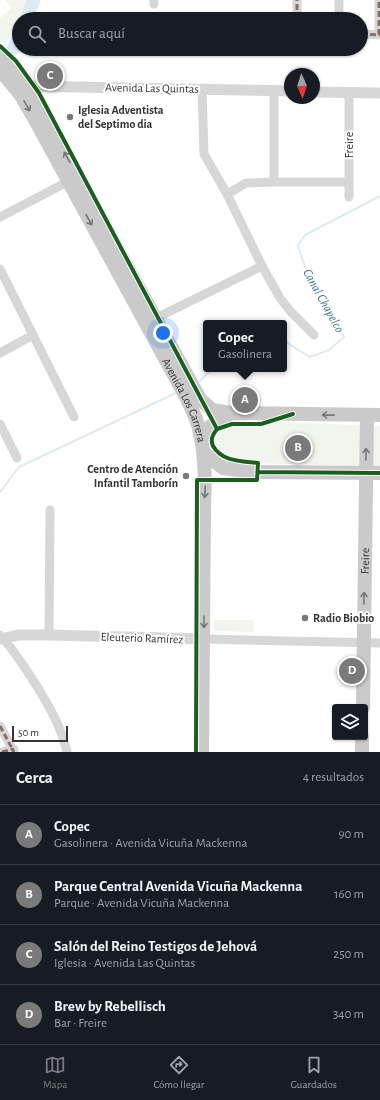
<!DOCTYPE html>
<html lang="es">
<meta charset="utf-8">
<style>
:root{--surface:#171b24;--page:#20242c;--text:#f1f3f6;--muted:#9ea1a6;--line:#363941;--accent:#7a7a7a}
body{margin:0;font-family:"Alegreya Sans",sans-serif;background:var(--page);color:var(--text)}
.controls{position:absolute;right:12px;bottom:12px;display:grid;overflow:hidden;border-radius:4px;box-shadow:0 1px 3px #0004}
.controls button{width:36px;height:36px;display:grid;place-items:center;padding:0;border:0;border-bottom:1px solid var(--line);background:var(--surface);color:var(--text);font:20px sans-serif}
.compass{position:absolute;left:284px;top:68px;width:36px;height:36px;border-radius:50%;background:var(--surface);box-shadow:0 1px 3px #0004;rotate:177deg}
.scale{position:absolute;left:12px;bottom:10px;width:56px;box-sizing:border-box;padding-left:4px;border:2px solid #333;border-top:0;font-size:11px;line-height:14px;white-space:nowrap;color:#333;-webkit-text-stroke:3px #fff;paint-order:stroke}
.you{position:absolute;left:163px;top:333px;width:14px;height:14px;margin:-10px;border:3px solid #fff;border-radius:50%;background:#1a73e8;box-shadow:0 0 0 6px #1a73e833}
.badge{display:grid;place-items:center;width:26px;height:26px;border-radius:50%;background:var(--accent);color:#fff;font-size:13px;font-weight:700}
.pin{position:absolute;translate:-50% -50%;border:2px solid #fff;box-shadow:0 1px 4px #0006}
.popup{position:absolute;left:203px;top:320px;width:84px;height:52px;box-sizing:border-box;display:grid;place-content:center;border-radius:4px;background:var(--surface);filter:drop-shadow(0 1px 3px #0005);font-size:13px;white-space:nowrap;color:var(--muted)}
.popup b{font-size:15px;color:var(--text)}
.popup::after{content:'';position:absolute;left:50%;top:100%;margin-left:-8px;border:8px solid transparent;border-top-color:var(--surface)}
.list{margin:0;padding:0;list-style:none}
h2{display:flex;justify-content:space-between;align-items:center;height:52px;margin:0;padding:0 16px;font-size:17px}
h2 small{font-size:13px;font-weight:400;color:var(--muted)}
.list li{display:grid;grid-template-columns:26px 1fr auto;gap:12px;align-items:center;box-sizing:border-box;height:60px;padding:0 16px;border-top:1px solid var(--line)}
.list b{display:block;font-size:15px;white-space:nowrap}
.list p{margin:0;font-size:13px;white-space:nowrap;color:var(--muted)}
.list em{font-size:13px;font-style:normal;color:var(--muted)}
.icon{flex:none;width:22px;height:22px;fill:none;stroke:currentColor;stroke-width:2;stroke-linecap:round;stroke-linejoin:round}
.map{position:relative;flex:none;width:380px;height:752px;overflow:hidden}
.search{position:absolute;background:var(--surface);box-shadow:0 1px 3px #0004;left:12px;right:12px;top:12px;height:44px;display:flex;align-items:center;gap:10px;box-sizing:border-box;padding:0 14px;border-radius:22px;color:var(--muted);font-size:15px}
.sheet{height:292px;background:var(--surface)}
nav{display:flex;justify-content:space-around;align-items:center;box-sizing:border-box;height:56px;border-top:1px solid var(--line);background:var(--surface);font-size:11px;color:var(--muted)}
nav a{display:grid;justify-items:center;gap:2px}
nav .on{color:var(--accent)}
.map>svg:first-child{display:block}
.green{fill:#f1f5ed}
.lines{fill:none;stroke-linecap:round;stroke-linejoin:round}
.stream{stroke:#ddebf3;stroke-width:2}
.river{stroke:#ddebf3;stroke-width:13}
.minor{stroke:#d7d7d7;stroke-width:9}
.tertiary{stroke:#d7d7d7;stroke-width:11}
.primary{stroke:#cacaca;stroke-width:14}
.quiet{stroke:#8d6e63;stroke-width:3;stroke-dasharray:6 3;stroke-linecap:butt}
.cycleway-casing{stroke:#fff;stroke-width:6}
.cycleway{stroke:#1b5e20;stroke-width:4}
.oneway{stroke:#777}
.poi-dot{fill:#7a7a7a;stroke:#fff;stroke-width:1.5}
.labels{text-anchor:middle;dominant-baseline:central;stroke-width:4;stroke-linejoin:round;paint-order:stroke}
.street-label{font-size:12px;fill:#333;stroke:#fff}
.poi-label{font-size:12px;font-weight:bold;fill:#333;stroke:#fff;text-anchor:start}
.water-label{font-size:13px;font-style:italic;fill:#3f7597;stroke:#fff}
</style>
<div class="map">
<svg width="380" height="752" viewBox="0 0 380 752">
<rect width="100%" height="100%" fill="#fff"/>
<!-- green -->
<path class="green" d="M5,0h23l-23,44 -5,-5v-21l12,-10z
M228,420l152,6v41l-126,-4 -33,-4 -11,-23 6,-12z
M214,620h39l1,12 -40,-1z"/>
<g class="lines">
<!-- stream -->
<path class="stream" d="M284,341l26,16 19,-7 15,-13c-19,-29 -37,-58 -46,-92l7,-10 75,-39
M200,381l12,-12
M0,492l19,-25 159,-75"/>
<!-- river -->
<path class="river" d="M26,19l8,-19
M0,64l14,-17 5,-10"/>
<!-- minor -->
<path class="minor" d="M154,4v-4
M297,19v-19
M339,19v-19
M361,34l19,1
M379,35v-35
M202,89l2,65 23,40 35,72 18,32 11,14 23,23
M274,91v91
M349,92v105
M227,194l19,-11 28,-1h74
M0,217l73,-38
M0,269l74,148
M156,318l106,-52
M0,353l33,-18
M0,424l17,34
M0,635c15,16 26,34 38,53 13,22 23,38 29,64
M49,635l1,-125
M204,639l176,4
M0,726l14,26
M2,752l12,-3"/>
<!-- tertiary -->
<path class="tertiary" d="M21,86l269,5
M314,92l66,1
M0,639l19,-4h30l155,4"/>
<!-- primary -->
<g class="primary">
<path d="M0,54l16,17 17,25 167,303 12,11 19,3"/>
<path id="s1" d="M0,70l20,24 14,24 153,281c4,8 8,17 11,26 8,28 7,56 6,85l-2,242"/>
<path d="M201,438c9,-14 16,-17 30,-25l149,2"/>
<path d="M204,453l19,15 30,4 127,1"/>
<path id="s2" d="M363,707l4,-292"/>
<path d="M362,752v-15"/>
</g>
<!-- quiet -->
<path class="quiet" d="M297,19v-19
M361,34l19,1
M379,35v-35
M0,726l14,26
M2,752l12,-3"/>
<defs>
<path id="cycleway" d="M0,46l16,15 23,32 178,336c-4,5 -7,10 -4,17 9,16 29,15 45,17l-1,17h-60l-1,272
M217,429l15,-5h29l32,-10
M258,472l122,1"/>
</defs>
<!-- cycleway casing -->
<use href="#cycleway" class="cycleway-casing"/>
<!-- cycleway -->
<use href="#cycleway" class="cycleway"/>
</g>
<!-- one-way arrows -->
<defs><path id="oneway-shaft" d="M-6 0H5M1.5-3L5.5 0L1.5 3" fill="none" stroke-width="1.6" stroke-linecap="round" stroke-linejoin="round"/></defs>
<g class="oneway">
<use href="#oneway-shaft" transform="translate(27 106) rotate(60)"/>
<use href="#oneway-shaft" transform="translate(67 157) rotate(-119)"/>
<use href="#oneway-shaft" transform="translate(89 220) rotate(61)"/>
<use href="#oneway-shaft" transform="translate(328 415) rotate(-179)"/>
<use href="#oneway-shaft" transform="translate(366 454) rotate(-89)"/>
<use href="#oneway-shaft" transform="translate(205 492) rotate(93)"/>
<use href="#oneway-shaft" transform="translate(364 598) rotate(-89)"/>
<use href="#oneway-shaft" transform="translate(204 622) rotate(90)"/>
</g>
<!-- markers -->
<g class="poi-dot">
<circle cx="70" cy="117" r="4"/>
<circle cx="186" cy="476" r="4"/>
<circle cx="305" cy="618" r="4"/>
</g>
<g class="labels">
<!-- street labels -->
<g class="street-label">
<text transform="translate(152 88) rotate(1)">Avenida Las Quintas</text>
<text transform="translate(349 145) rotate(-90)">Freire</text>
<text stroke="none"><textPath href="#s1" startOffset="379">Avenida Los Carrera</textPath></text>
<text stroke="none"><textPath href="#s2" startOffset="146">Freire</textPath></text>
<text transform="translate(142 638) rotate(2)">Eleuterio Ramírez</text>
</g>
<!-- poi labels -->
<g class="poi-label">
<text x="78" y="110">Iglesia Adventista<tspan x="78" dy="14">del Septimo dia</tspan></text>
<text x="178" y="469" text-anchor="end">Centro de Atención<tspan x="178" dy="14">Infantil Tamborín</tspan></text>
<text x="313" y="618">Radio Biobio</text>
</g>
<!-- water labels -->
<g class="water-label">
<text transform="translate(323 301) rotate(61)">Canal Chapelco</text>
</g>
</g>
</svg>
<div class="controls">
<button><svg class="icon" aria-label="layers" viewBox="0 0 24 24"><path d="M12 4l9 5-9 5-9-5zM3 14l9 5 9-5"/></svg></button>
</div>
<svg class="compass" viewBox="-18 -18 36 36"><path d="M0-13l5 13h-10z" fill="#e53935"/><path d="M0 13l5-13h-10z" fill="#9ea1a6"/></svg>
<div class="scale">50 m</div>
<div class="you"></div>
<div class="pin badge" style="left:245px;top:400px">A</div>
<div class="popup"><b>Copec</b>Gasolinera</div>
<div class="pin badge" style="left:298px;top:448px">B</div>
<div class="pin badge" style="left:50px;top:76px">C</div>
<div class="pin badge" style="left:352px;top:671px">D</div>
<div class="search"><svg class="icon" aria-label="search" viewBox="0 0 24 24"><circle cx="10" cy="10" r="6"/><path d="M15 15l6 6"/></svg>Buscar aquí</div>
</div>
<section class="sheet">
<h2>Cerca<small>4 resultados</small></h2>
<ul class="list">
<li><span class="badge">A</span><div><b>Copec</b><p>Gasolinera · Avenida Vicuña Mackenna</p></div><em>90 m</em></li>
<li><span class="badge">B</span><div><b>Parque Central Avenida Vicuña Mackenna</b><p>Parque · Avenida Vicuña Mackenna</p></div><em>160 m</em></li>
<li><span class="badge">C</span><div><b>Salón del Reino Testigos de Jehová</b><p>Iglesia · Avenida Las Quintas</p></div><em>250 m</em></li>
<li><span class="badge">D</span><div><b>Brew by Rebellisch</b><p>Bar · Freire</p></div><em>340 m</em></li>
</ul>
</section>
<nav>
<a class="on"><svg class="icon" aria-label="map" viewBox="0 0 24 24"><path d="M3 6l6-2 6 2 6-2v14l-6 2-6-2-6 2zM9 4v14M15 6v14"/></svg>Mapa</a>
<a><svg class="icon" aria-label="directions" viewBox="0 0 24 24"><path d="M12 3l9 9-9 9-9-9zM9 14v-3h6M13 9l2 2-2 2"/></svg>Cómo llegar</a>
<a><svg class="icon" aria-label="saved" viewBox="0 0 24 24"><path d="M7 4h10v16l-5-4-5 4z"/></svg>Guardados</a>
</nav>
